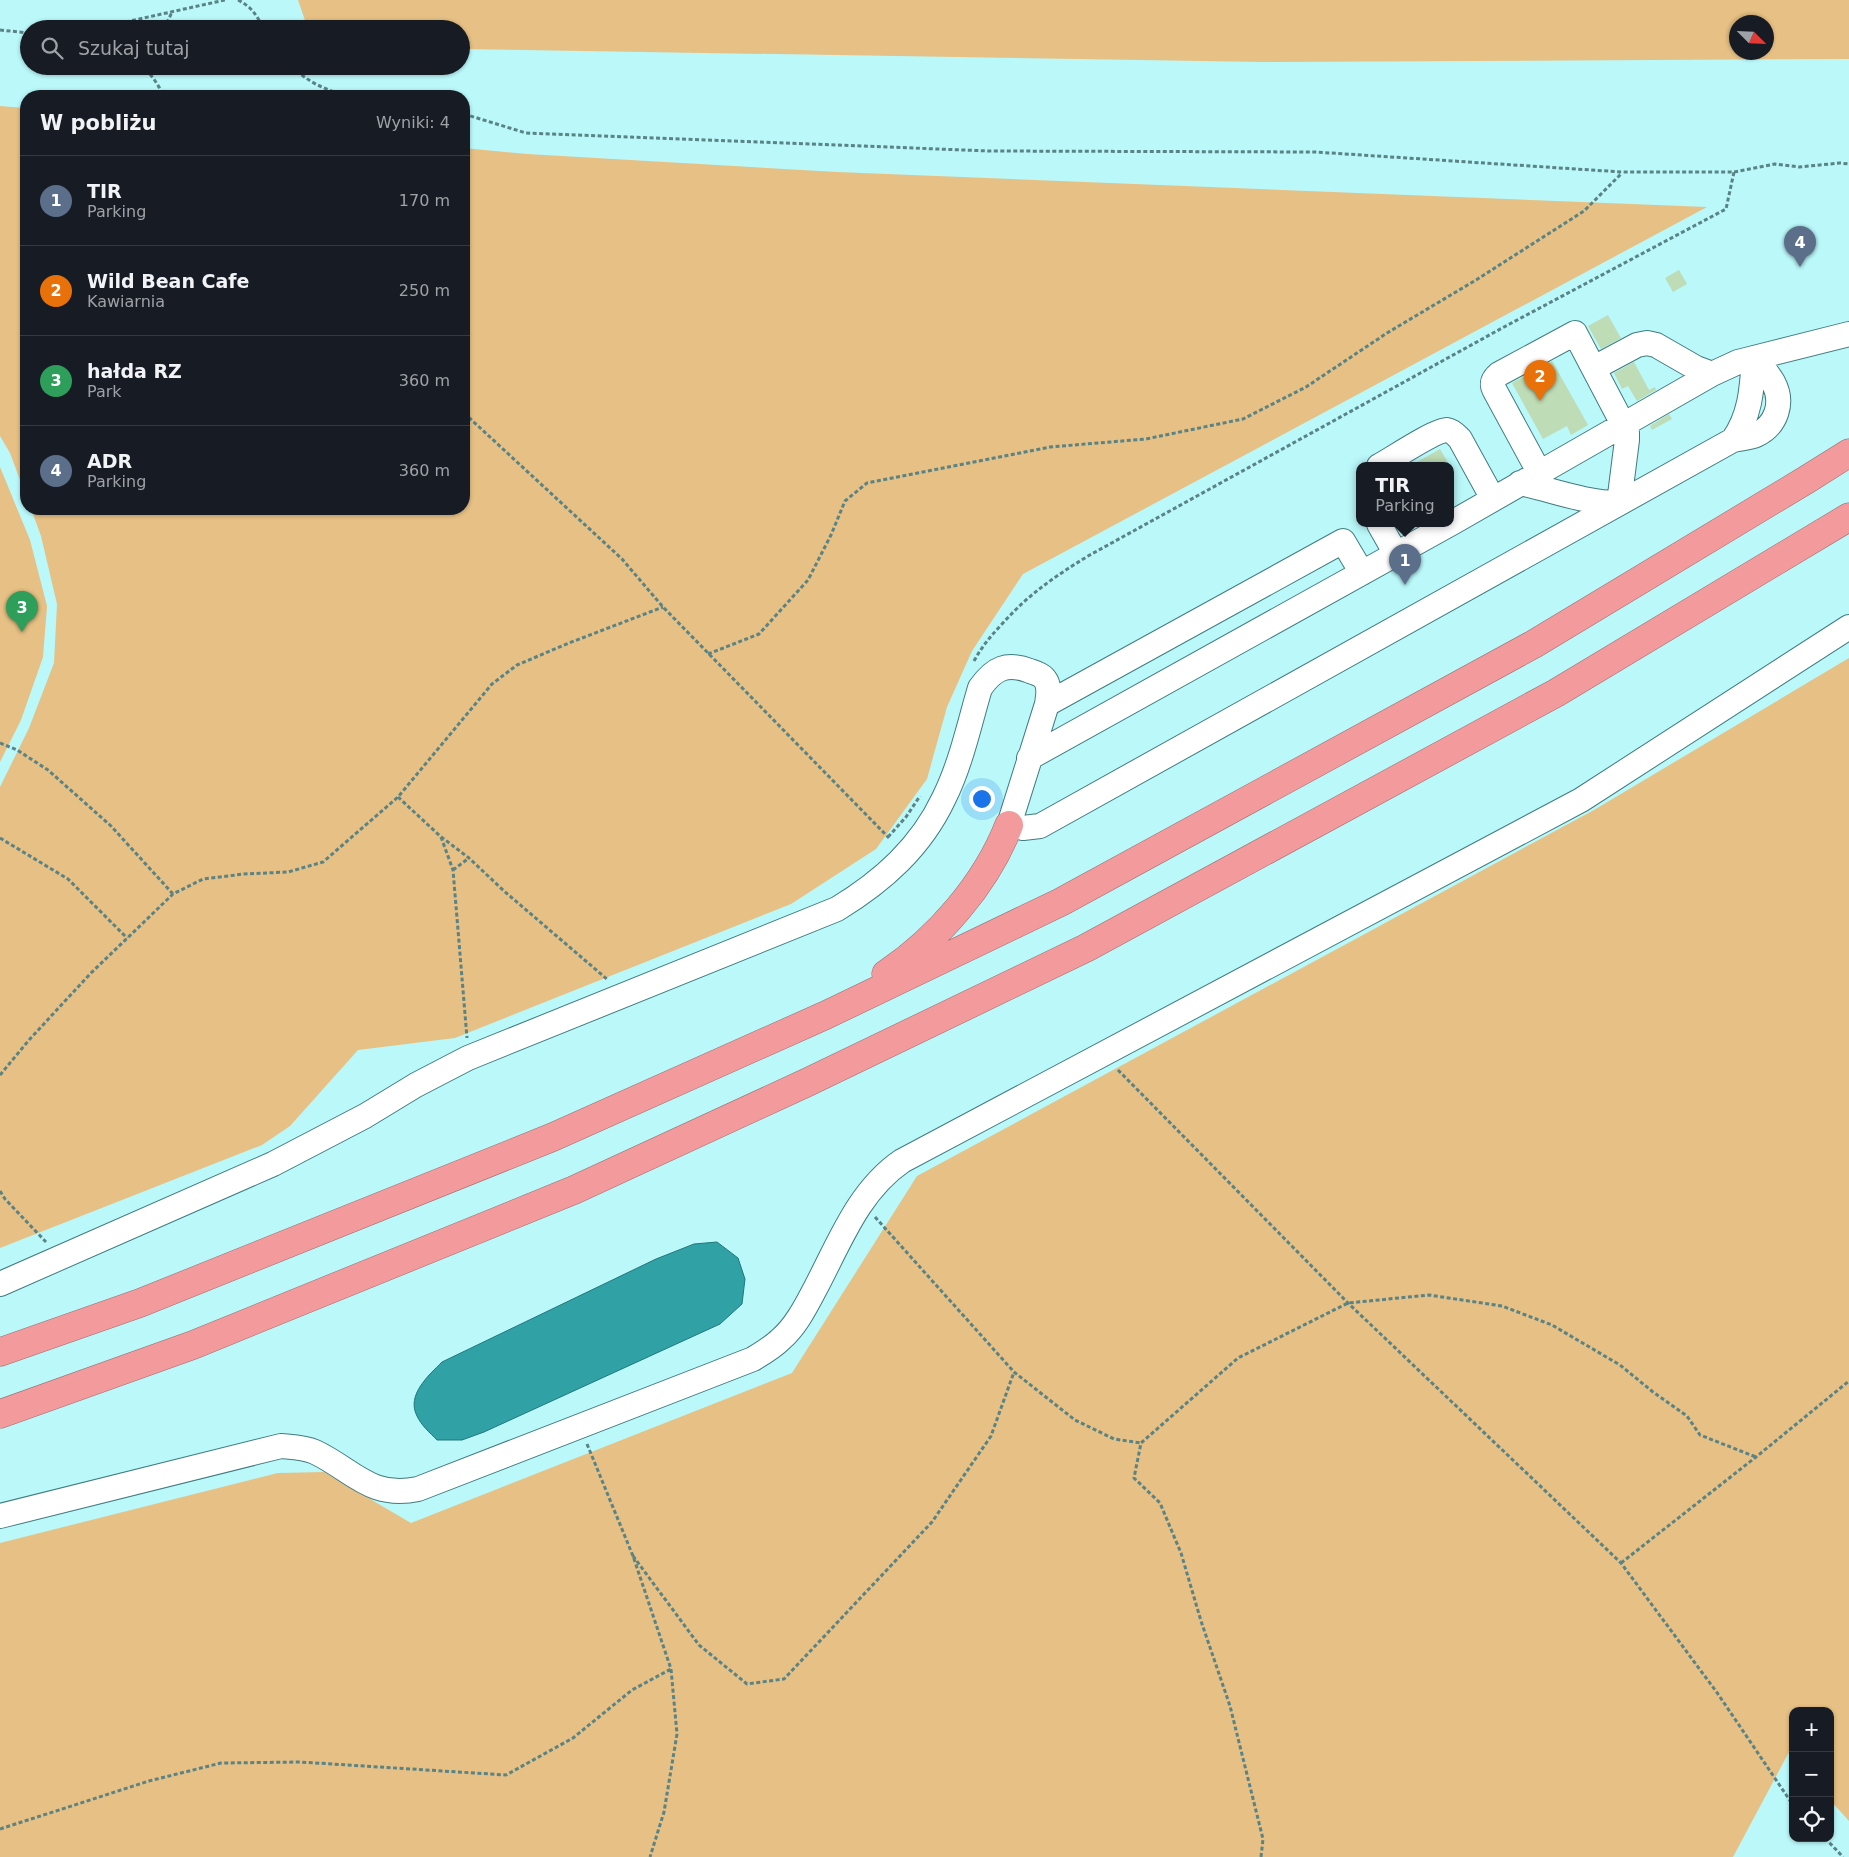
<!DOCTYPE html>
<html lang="pl">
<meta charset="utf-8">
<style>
:root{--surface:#171b24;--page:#20242c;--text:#f1f3f6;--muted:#9ea1a6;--line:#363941;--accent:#ea580c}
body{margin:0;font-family:"DejaVu Sans",sans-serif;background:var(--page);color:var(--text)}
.controls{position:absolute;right:15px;bottom:15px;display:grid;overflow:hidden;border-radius:10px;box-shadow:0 1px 4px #0004}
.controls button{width:45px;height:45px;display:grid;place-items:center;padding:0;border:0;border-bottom:1px solid var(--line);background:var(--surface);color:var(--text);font:25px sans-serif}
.compass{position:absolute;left:1729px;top:15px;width:45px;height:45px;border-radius:50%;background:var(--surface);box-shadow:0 1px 4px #0004;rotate:114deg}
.you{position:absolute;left:981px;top:798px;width:18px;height:18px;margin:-12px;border:4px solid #fff;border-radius:50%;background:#1a73e8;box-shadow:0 0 0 8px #1a73e833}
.badge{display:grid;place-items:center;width:32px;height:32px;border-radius:50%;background:var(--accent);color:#fff;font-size:16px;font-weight:700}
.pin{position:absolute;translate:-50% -41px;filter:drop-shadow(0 1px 2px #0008)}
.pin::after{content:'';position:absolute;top:26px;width:18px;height:15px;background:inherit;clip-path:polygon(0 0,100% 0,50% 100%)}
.popup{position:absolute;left:1356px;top:462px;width:98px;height:65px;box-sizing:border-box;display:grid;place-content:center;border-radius:10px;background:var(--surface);filter:drop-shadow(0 1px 4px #0005);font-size:16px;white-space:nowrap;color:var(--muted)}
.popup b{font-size:19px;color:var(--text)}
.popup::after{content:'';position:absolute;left:50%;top:100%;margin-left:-10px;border:10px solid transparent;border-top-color:var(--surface)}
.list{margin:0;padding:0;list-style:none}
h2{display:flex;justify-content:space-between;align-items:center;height:65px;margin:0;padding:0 20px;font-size:21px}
h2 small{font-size:16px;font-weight:400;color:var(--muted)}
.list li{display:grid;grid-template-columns:32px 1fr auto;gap:15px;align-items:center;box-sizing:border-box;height:90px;padding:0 20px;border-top:1px solid var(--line)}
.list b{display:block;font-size:19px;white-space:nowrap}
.list p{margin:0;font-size:16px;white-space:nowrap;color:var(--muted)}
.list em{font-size:16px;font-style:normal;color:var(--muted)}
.icon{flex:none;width:28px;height:28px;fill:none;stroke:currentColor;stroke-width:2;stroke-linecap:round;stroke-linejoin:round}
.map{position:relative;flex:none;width:1849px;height:1857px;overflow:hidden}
.search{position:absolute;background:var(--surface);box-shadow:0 1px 4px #0004;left:20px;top:20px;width:450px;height:55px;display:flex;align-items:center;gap:12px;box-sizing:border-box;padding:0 18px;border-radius:28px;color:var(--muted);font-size:19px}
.panel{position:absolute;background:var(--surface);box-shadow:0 1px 4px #0004;left:20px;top:90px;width:450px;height:425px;border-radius:20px}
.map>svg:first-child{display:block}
.green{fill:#e6c084;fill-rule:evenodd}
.water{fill:#30a1a5;stroke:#22787b}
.building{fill:#bedcb5}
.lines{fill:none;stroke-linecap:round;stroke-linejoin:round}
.minor-casing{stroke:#417c7e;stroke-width:26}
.highway-casing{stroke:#9e6c6e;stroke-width:29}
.path{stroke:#5a8385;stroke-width:3;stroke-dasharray:4 2.5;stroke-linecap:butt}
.minor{stroke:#fff;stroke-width:24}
.highway{stroke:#f39a9c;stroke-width:28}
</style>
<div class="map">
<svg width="1849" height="1857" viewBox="0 0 1849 1857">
<rect width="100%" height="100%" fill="#baf8fa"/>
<!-- green -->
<path class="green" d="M298,0h1551v59l-585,3 -803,-13v-20h-153zM1736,22h30v30h-30z
M0,106l26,2v388l-16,-43 -10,-17z
M464,148l63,6 310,18 870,35 -684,367 -51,77 -25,56 -20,72 -51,70 -85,55 -336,134 -97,12 -68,76 -28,19 -262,103v-461l29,-59 25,-65 3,-59 -16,-68 -10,-27h433z
M0,467l30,73 17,66 -4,51 -22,63 -21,42z
M1849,658v1163l-19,-21v-89h-37v45l-4,-4 -56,105h-1733v-314l278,-70 46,-1 87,51 381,-150 125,-197 677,-366z"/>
<!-- water -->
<path class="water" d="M717,1242l21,16 7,21 -3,25 -22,20 -236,108 -22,8h-25c-7,-7 -16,-15 -20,-24 -11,-21 12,-41 25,-54l214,-103 38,-15z"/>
<!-- building -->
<path class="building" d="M1679,270l8,14 -14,8 -8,-14z
M1608,315l13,23 -20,11 -13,-23z
M1552,361l36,64 -17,10 -4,-9 -24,13 -31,-56z
M1634,362l15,28 6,-3 1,3 -19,11 -9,-15 -6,3 -8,-16z
M1669,414l3,5 -20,11 -2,-4z
M1440,449l10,17h-40z"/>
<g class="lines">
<defs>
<path id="minor" d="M1594,368l43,-23 10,-2 9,2 40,23 16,6
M1733,440c18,-25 19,-53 21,-82
M1379,466c13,-7 56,-36 68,-36 6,1 9,5 13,9l33,60
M1520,483c33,7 65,20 99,20l8,-63v-8l-52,-99 -76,41c-6,5 -8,10 -4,17l44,81
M1379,524l17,30
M1450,524l262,-150 26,-12 111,-28
M1362,573l-19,-32 -296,163 -38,121 14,3 17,-2 693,-386c8,-2 16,-2 23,-5 21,-10 28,-33 17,-53 -5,-9 -13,-17 -19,-24
M1029,758l421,-234
M0,1284l273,-120 92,-48 51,-31 52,-27 369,-149c46,-28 84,-62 107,-111 17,-34 25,-73 36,-110 14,-20 27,-26 50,-17 6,2 13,4 16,10 4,7 2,16 1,23
M0,1516l281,-70c11,1 23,1 34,6 38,18 55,47 103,37l335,-130c10,-6 20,-12 28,-20 15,-13 25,-33 34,-50 24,-45 43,-98 87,-128l679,-361 268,-173"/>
<path id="highway" d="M886,974c52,-35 100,-90 123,-149
M0,1352l140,-49 413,-166 273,-122 235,-113 473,-258 272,-164 43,-27
M0,1414l193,-69 381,-155 234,-108 278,-134 470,-255 293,-176"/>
</defs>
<!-- minor casing -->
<use href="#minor" class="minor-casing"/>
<!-- highway casing -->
<use href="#highway" class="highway-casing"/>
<!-- path -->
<path class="path" d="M238,0c14,7 19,16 26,29
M94,29l131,-29
M164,29l8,-17
M0,30l29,3
M140,66c11,6 18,19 24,30
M292,66c15,16 35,25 57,30
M464,114l62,19 464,18 325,1 307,20h112l41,-8 24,3 41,-4 9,1
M464,413l158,146 41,48 226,231
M708,654l51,-20 49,-54 23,-45 14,-34 22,-18 183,-36 96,-8 97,-20 63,-32 81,-54 89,-53 108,-69 38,-38
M974,661c8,-15 17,-25 28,-37 27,-30 52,-47 86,-68l416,-229 222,-118 8,-37
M0,743l17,7 31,20 63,56 62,68
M398,797l42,39 29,22 35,33 104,89
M441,837l12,33 14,168
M888,837l18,-20 14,-21
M0,838l68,41 59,59
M453,870l16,-12
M1118,1070l230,233 273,260 97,131 75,111
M0,1075l29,-35 61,-66 83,-80 30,-15 41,-5 44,-2 35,-10 75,-65 94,-113 25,-19 52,-22 94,-36
M0,1191l5,8 41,43
M875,1217l139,155 61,48 39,19 27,4
M587,1444l46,112 38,113 6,65 -13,78 -14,45
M633,1556l66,89 48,39 37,-5 148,-157 59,-86 23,-64
M1621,1563l135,-106 93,-76
M0,1829l149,-48 72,-18 79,-1 206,13 67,-37 59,-48 39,-21
M1825,1838l18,19
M1261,1857l2,-18 -33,-133 -29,-85 -20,-68 -21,-50 -26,-25 7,-35 97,-85 110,-55 81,-8 73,11 50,19 68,40 33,27 34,24 13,19 56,22"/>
<!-- minor -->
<use href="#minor" class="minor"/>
<!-- highway -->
<use href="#highway" class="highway"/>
</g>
</svg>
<div class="controls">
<button>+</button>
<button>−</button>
<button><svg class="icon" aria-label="locate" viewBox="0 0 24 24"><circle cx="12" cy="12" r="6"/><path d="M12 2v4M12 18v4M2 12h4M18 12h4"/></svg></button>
</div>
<svg class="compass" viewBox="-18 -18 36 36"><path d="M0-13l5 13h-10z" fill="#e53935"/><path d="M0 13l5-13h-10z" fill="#9ea1a6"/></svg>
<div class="you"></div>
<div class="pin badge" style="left:1405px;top:585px;background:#5c6f8a">1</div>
<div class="popup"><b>TIR</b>Parking</div>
<div class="pin badge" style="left:1540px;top:401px;background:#e8710a">2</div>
<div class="pin badge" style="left:22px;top:632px;background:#2e9e5b">3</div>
<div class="pin badge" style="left:1800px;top:267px;background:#5c6f8a">4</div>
<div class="search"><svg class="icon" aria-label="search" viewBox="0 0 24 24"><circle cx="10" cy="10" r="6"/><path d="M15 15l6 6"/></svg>Szukaj tutaj</div>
<section class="panel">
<h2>W pobliżu<small>Wyniki: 4</small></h2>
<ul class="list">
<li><span class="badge" style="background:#5c6f8a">1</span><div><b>TIR</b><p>Parking</p></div><em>170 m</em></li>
<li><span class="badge" style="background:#e8710a">2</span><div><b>Wild Bean Cafe</b><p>Kawiarnia</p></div><em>250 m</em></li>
<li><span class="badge" style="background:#2e9e5b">3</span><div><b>hałda RZ</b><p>Park</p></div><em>360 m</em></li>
<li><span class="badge" style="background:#5c6f8a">4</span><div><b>ADR</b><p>Parking</p></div><em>360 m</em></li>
</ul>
</section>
</div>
